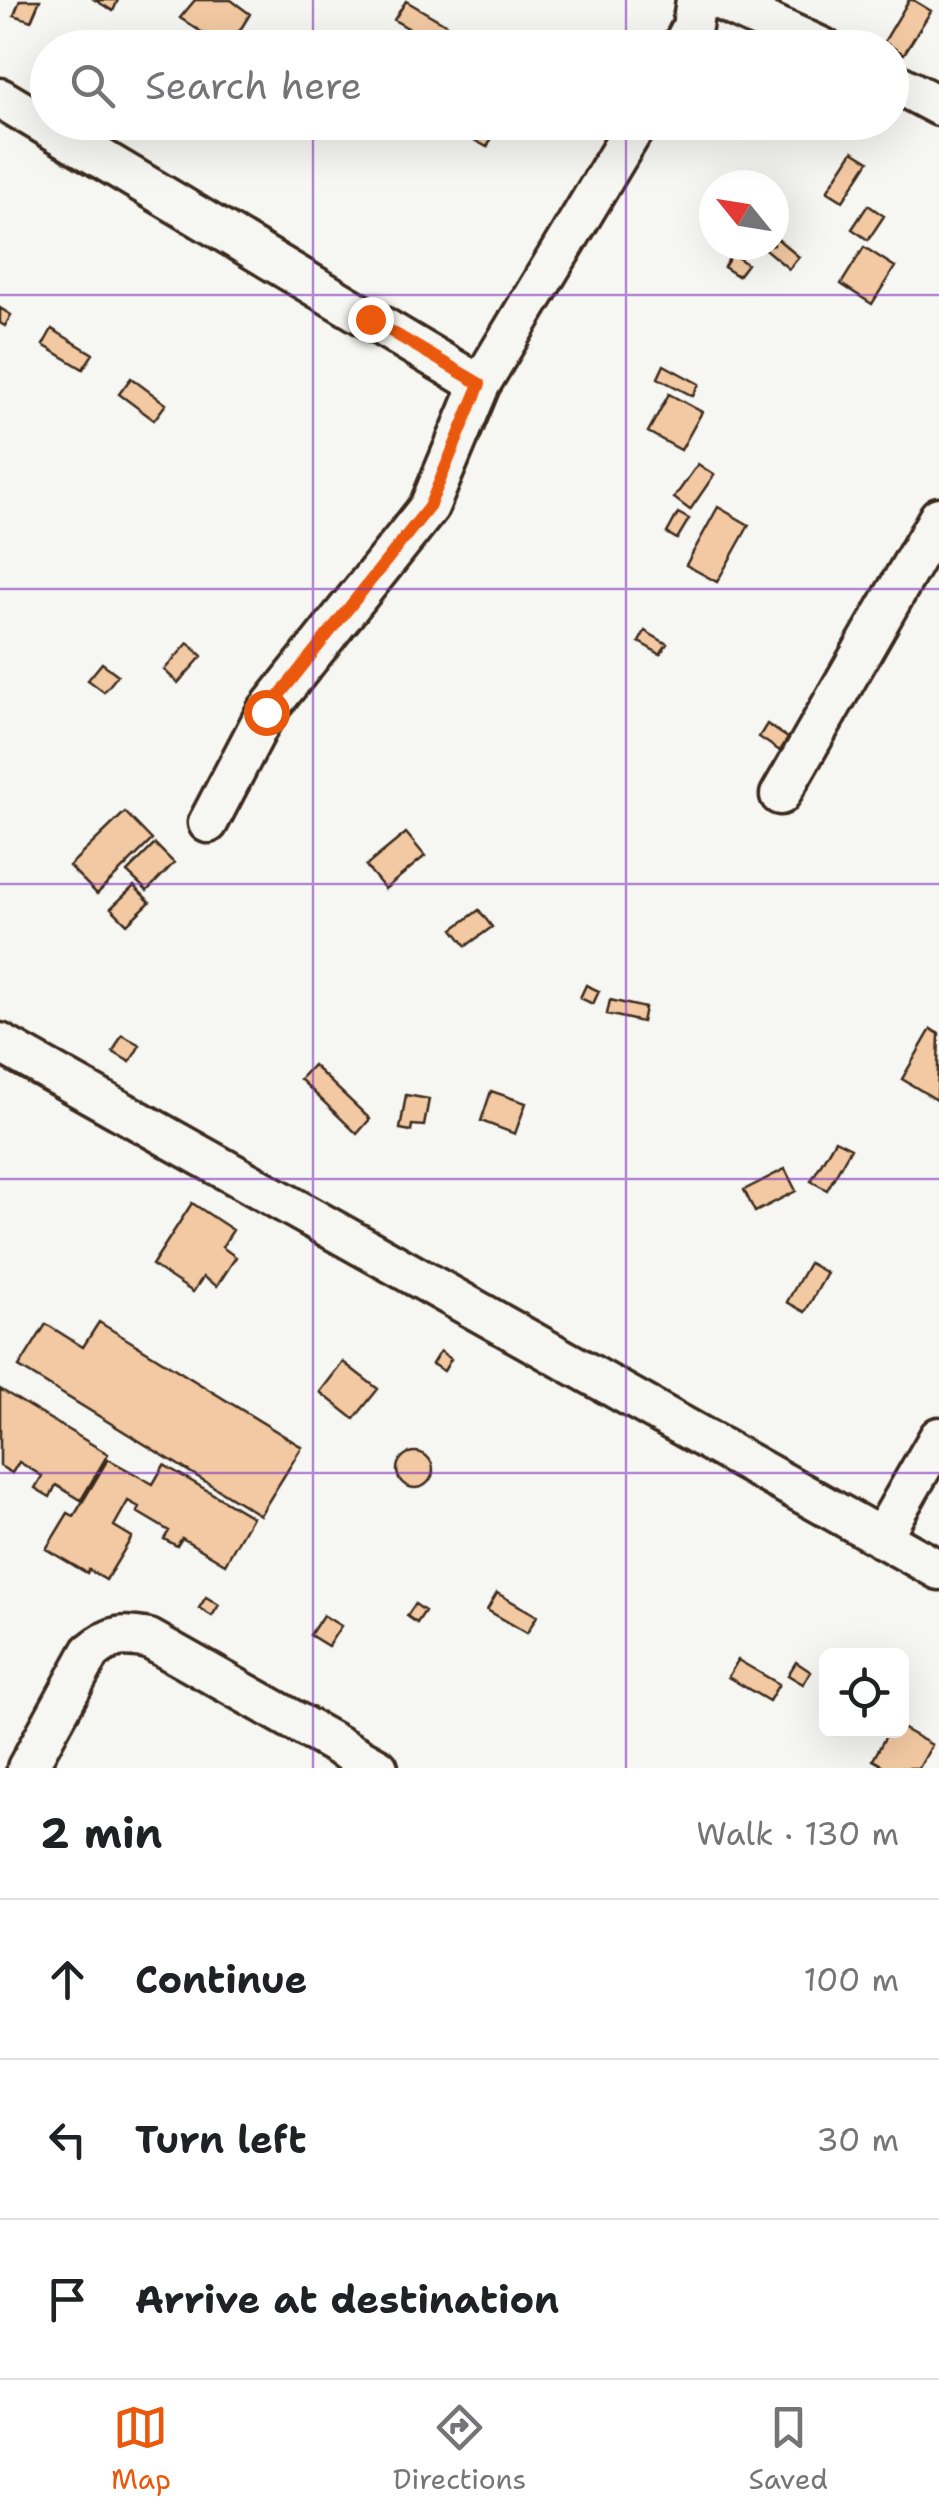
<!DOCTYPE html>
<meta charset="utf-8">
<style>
:root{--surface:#fff;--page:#f2f2f2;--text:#202124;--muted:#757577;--line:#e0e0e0;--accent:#ea580c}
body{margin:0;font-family:"Shantell Sans",sans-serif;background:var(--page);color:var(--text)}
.controls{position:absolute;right:30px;bottom:30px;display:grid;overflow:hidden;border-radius:15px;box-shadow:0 10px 40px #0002}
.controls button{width:90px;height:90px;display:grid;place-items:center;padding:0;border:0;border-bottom:2px solid var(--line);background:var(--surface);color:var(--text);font:50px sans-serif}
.compass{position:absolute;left:699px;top:170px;width:90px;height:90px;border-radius:50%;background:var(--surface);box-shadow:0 10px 40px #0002;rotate:300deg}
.stop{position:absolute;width:30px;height:30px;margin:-22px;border:8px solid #ea580c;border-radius:50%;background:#fff}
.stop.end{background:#ea580c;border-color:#fff;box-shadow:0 2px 10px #0008}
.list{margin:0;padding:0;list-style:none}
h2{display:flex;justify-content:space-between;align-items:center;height:130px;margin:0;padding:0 40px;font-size:42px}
h2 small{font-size:32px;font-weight:400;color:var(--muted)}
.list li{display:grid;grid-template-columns:65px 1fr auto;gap:30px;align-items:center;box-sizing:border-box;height:160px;padding:0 40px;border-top:2px solid var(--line)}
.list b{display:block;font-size:38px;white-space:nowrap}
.list em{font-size:32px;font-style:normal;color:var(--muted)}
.icon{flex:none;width:55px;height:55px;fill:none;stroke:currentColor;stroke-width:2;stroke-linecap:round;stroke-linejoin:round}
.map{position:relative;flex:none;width:939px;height:1768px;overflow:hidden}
.search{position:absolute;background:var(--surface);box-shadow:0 10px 40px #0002;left:30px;right:30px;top:30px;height:110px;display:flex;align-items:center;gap:25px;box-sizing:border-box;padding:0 35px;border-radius:55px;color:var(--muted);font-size:38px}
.sheet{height:610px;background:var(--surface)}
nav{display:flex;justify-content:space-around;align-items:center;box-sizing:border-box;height:140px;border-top:2px solid var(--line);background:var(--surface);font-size:28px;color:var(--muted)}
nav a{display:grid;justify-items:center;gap:5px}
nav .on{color:var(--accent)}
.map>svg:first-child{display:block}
.building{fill:#f2c9a2;stroke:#3b2a1e;stroke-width:2.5}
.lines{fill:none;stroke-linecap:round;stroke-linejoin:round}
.minor-casing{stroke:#3b2a1e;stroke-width:45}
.minor{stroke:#f6f6f2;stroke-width:38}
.route{stroke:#ea580c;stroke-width:12}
.grid{fill:none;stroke:#7b2cbf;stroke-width:2.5;stroke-opacity:0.55}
</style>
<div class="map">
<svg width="939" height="1768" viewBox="0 0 939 1768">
<rect width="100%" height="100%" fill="#f6f6f2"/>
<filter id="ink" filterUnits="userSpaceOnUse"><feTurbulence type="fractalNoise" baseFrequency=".01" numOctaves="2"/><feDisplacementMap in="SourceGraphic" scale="20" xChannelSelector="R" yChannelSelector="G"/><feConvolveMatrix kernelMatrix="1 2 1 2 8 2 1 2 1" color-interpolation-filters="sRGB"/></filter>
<g filter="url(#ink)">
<!-- building -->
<path class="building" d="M20,0h20l-9,21 -17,-6z
M95,0h23l-5,11z
M195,0h36l19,14 -21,34h-3l-46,-30z
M909,0h4l18,11 -27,43 -20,-12z
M406,1l41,24 -11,19 -42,-24z
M292,35l22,13h-28z
M449,122h33l14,8 -9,17 -40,-22z
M853,151l16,10 -26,40 -16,-10z
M868,205l16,11 -16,24 -16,-11z
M774,236l25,21 -10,12 -29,-24h14z
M864,247l31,20 -23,37 -31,-20z
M732,254l15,10 -9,12 -14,-9z
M0,308l11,7 -6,11 -5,-3z
M52,329l41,25 -10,15 -40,-24z
M664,365l35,19 -6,12 -35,-18z
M131,378l35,26 -12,16 -35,-26z
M669,394l33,18 -21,38 -33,-18z
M698,464l16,11 -24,35 -16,-12z
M718,507l31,18 -32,57 -31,-17z
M678,513l11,6 -12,20 -10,-6z
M645,631l22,13 -7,10 -21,-12z
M188,643l14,13 -24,27 -14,-13z
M102,663l16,12 -14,17 -16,-12z
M767,724l21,14 -8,13 -21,-14z
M125,812l27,28 -55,54 -28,-28z
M406,833l19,23 -40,33 -19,-23z
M155,844l19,19 -27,28 -20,-19z
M134,886l16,16 -23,22 -16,-16z
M479,910l13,17 -26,19 -13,-17z
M586,985l13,6 -6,13 -13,-6z
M610,1000l35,8 -3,14 -35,-8z
M931,1029l8,5 -2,66 -35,-21z
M122,1035l18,10 -10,17 -17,-10z
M313,1065l57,54 -13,15 -57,-55z
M491,1091l35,12 -11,31 -34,-13z
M406,1095l23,4 -5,27 -12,-1 -1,6 -11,-2z
M835,1140l16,8 -24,42 -16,-9z
M785,1169l11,22 -41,21 -11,-22z
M192,1203l41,27 -11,17 14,10 -19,29 -14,-9 -10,15 -41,-27z
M809,1263l18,10 -22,39 -18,-10z
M99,1322l203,125 -42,68 -241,-148 27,-43 37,23z
M440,1351l11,8 -7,12 -12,-7z
M343,1362l35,27 -24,30 -34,-27z
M0,1389l108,65 -27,46 -25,-15 -6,12 -15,-9 7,-12 -23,-14 -7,11 -12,-7z
M397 1470a18 18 0 1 1 36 0a18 18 0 1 1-36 0Z
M108,1459l45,25 11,-19 88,52 -27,47 -43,-26 -5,8 -13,-7 5,-8 -32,-19 2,-5 -11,-6 -14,25 18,11 -26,43 -17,-10 -2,3 -41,-24 22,-36 6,3z
M497,1593l40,23 -10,17 -40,-23z
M206,1597l13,8 -7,11 -13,-8z
M415,1604l10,7 -8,12 -10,-7z
M323,1615l18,11 -13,20 -18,-11z
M738,1660l41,24 -10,17 -41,-24z
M796,1662l15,10 -8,12 -15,-9z
M902,1728l30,17 -13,23h-32l-14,-8 16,-30h13z"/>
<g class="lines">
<defs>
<path id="minor" d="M719,0l104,48
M681,48l11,-21 4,-27
M892,81l47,25
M0,98l480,287 158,-263
M780,795l159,-278
M208,823l58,-111 163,-205 51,-122
M0,1043l939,527
M881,1538l58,-101
M27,1768l64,-116c22,-18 31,-18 58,-13l229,129"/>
</defs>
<!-- minor casing -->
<use href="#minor" class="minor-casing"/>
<!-- minor -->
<use href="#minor" class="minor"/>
</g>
</g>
<g class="lines" filter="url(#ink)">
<!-- route -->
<path class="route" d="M266,712l163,-205 51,-123 -110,-65"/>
</g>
<!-- grid -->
<path class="grid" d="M313,0v48M626,0v48M313,122v1646M626,122v1646M0,295h939M0,589h939M0,884h939M0,1179h939M0,1473h939"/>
</svg>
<div class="controls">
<button><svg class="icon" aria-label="locate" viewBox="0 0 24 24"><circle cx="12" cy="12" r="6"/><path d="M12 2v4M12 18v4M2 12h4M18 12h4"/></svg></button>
</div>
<svg class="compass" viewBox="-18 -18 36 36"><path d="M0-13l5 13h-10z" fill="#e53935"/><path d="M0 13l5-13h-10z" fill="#757577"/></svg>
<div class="stop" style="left:266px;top:712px"></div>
<div class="stop end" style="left:370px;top:319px"></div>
<div class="search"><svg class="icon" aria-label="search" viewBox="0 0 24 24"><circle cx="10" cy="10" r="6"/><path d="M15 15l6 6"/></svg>Search here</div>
</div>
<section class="sheet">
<h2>2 min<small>Walk · 130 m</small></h2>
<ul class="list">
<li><svg class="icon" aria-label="ahead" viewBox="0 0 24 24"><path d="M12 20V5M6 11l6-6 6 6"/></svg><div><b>Continue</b></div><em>100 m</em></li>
<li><svg class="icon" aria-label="left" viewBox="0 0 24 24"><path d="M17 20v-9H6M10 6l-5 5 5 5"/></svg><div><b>Turn left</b></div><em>30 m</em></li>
<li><svg class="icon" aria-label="arrive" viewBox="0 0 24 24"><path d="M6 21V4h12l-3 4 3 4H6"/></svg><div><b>Arrive at destination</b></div></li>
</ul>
</section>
<nav>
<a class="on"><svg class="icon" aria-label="map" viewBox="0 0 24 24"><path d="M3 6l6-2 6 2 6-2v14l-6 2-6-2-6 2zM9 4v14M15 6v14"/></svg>Map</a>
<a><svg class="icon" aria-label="directions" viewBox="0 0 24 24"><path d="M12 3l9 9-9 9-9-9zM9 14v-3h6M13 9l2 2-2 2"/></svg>Directions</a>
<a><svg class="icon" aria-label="saved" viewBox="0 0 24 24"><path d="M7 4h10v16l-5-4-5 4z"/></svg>Saved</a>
</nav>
